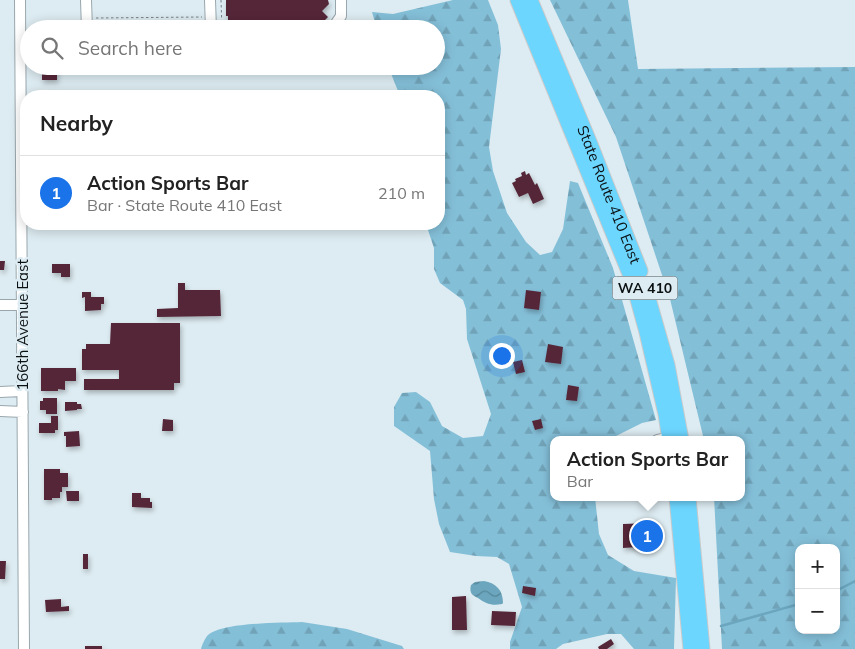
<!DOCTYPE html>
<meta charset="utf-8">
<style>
:root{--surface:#fff;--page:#f6f6f6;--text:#222;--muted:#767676;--line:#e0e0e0;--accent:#1a73e8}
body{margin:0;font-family:Mulish,sans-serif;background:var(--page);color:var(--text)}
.controls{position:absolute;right:15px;bottom:15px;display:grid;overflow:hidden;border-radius:10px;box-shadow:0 2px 12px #0003}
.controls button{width:45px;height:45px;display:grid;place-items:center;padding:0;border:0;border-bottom:1px solid var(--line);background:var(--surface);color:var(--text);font:25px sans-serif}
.you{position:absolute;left:501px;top:355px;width:18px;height:18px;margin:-12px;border:4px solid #fff;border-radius:50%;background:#1a73e8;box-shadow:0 0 0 8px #1a73e833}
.badge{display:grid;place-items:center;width:32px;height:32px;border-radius:50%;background:var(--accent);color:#fff;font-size:16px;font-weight:700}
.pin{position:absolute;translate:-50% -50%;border:2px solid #fff;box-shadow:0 1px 5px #0006}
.popup{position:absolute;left:550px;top:436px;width:195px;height:65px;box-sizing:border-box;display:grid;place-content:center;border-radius:10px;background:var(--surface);filter:drop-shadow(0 1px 4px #0005);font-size:16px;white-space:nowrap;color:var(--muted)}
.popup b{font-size:19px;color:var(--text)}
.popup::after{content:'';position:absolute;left:50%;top:100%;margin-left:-10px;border:10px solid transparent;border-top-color:var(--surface)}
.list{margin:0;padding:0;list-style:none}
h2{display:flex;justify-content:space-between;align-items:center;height:65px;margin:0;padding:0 20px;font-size:21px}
h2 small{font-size:16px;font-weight:400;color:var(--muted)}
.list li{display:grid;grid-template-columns:32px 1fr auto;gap:15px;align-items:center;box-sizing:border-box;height:75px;padding:0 20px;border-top:1px solid var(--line)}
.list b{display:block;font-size:19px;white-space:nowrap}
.list p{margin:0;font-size:16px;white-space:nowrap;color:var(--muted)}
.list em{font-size:16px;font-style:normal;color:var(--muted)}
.icon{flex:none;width:28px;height:28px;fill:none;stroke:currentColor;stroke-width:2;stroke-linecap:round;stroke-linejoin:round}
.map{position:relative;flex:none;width:855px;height:649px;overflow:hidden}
.search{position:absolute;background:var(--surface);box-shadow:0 2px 12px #0003;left:20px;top:20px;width:425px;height:55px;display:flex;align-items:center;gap:12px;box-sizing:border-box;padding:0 18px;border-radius:28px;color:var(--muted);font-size:19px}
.panel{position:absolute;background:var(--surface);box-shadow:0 2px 12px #0003;left:20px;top:90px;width:425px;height:140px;border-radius:20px}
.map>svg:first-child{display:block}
.forest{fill:url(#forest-firs);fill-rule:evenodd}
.water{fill:url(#water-waves)}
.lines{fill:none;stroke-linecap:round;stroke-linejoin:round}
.stream{stroke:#6ba6be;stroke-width:2.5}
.building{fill:#542739;filter:url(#shadow)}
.minor-casing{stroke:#99a7ad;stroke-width:12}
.highway-casing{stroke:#c9cacb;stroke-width:17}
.path{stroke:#788286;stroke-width:1;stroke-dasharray:2.5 2.5;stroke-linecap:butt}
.minor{stroke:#fff;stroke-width:10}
.highway{stroke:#6dd6ff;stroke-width:15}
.labels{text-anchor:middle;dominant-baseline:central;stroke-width:5;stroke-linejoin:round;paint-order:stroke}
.shield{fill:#ddecf2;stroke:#4a5255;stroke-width:1}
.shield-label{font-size:14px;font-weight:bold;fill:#0b1012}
.street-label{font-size:15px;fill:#0b1012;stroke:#ddecf2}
</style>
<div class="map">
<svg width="855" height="649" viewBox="0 0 855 649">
<defs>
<pattern id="forest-firs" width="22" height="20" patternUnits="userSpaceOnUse" patternTransform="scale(1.25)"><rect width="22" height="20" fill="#84bfd8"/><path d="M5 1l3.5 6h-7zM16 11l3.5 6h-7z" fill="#71a3b8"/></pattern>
<pattern id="water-waves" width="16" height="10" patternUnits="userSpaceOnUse" patternTransform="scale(1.25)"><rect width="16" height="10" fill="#6ba6be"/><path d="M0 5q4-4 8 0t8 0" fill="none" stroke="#568699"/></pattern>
<filter id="shadow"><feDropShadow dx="1.5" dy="3" stdDeviation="2.5" flood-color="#0004"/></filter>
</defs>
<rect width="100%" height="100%" fill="#ddecf2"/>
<!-- forest -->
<path class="forest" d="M453,0h35l10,25 3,24 -12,98 4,24 14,42 19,29 14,13 12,-3 11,-23 7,-48 8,2 35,85 43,152 -14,3 -34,17h-55v57h42l4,37 9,21 26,16 42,7 -2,71h-40l-13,-15h-14l-44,10 -7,5h-46v-7l12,-35 -13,-43 -12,-7 -21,-1 -26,-4 -11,-28 -5,-25 -4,-48 -36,-25v-19l8,-14 14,-1 14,10 12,24 21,12 20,-2 8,-22 -24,-75 -1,-30 -3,-9 -23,-17 -6,-14v-21l-8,-24h13v-128h-39l-12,-30h48v-37h-59l-5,-17 21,2z
M550,0h78l10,69 217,-2v582h-133l-8,-152h27v-57h-37l-34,-141 -54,-162zM799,548h37v82h-37z
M302,622l45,7 55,17 2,3h-203c1,-4 4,-11 7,-14 16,-13 72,-12 94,-13z"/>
<!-- water -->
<path class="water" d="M484,581c12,2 19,9 19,22l-1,1c-10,2 -16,0 -24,-6 -6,-3 -9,-5 -7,-13l4,-3z"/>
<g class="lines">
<!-- stream -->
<path class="stream" d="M836,591l19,-10
M721,626l78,-22"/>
</g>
<!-- building -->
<path class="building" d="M226,0h102l1,4 -7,7 6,6 -8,8h-9v4h-83v-13h-2z
M42,69h15v11h-15z
M525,171l1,4 3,-2 6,12 2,-2 7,16 -11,5 -5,-11 -9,4 -7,-14 4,-2 -1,-2 7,-3 -1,-3z
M0,261h5l-1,9h-4z
M52,264h18v13h-9v-4h-9z
M178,283h7v7h35l1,26 -64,1v-8l21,-1z
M526,290l15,2 -2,18 -15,-2z
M82,292h9v5h13v7h-3v6l-16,1v-14l-3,1z
M111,323h69v60h-6v7h-90v-11h35v-9h-37v-21h4v-5h24z
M548,344l15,3 -2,17 -16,-2z
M522,360l3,12 -9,2 -3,-12z
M41,368h35v13h-11v9l-7,-1v2h-17z
M568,385l11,2 -2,14 -11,-1z
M43,398h14v16h-11v-4h-6v-9h3z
M65,402h12v2h4l1,5h-5v1l-12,1z
M51,416h7v14h-3v3h-16v-10h12z
M163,419l10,1v11h-11z
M541,419l2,9 -8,2 -3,-9z
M79,431l1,15 -14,1v-11h-2v-4z
M44,469h16v4h8v14h-6v5h-2v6h-8v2h-8z
M66,491h13v10h-12z
M132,493h9v5h9v4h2v6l-20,-1z
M652,523l-2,11 2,12 -29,2v-24z
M83,554h5v15h-5z
M0,561h6l-1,18h-5z
M523,586l13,2 -1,8 -13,-3z
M466,596l1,34h-15v-33z
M61,599v8l8,-1v5l-23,1 -1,-12z
M492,611l24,1 -1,14 -24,-1z
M611,639l3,5 -7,5h-8l-1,-2z
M85,646h17v3h-17z"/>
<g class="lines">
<defs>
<path id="minor" d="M20,0l4,649
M86,0l1,29
M210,0l1,29
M332,29l9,-13v-16
M0,305h22
M0,392l22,-1
M0,411l23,1
M657,440l13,-3"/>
<g id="highway">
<path d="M518,0l115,281 14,51 19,82 4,26"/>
<path id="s1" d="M530,0l59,142 51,129"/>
<path d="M647,295l20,70 14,75"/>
<path d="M677,497l14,152"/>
<path d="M688,497l14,152"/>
</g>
</defs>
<!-- minor casing -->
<use href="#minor" class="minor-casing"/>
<!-- highway casing -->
<use href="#highway" class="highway-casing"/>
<!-- path -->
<path class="path" d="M221,0l1,29
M96,18l106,-1"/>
<!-- minor -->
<use href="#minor" class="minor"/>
<!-- highway -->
<use href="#highway" class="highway"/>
</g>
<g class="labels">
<!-- shield labels -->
<rect class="shield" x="612.5" y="276.5" width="65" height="23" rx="4"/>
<g class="shield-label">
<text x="645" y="288">WA 410</text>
</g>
<!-- street labels -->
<g class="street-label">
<text stroke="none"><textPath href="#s1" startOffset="210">State Route 410 East</textPath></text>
<text transform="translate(22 325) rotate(-90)">166th Avenue East</text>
</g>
</g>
</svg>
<div class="controls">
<button>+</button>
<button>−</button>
</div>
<div class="you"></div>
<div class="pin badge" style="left:647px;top:536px">1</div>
<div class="popup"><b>Action Sports Bar</b>Bar</div>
<div class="search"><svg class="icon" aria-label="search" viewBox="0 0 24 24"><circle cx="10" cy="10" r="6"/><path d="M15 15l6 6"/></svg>Search here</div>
<section class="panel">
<h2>Nearby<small></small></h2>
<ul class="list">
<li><span class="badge">1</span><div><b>Action Sports Bar</b><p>Bar · State Route 410 East</p></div><em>210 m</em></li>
</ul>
</section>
</div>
